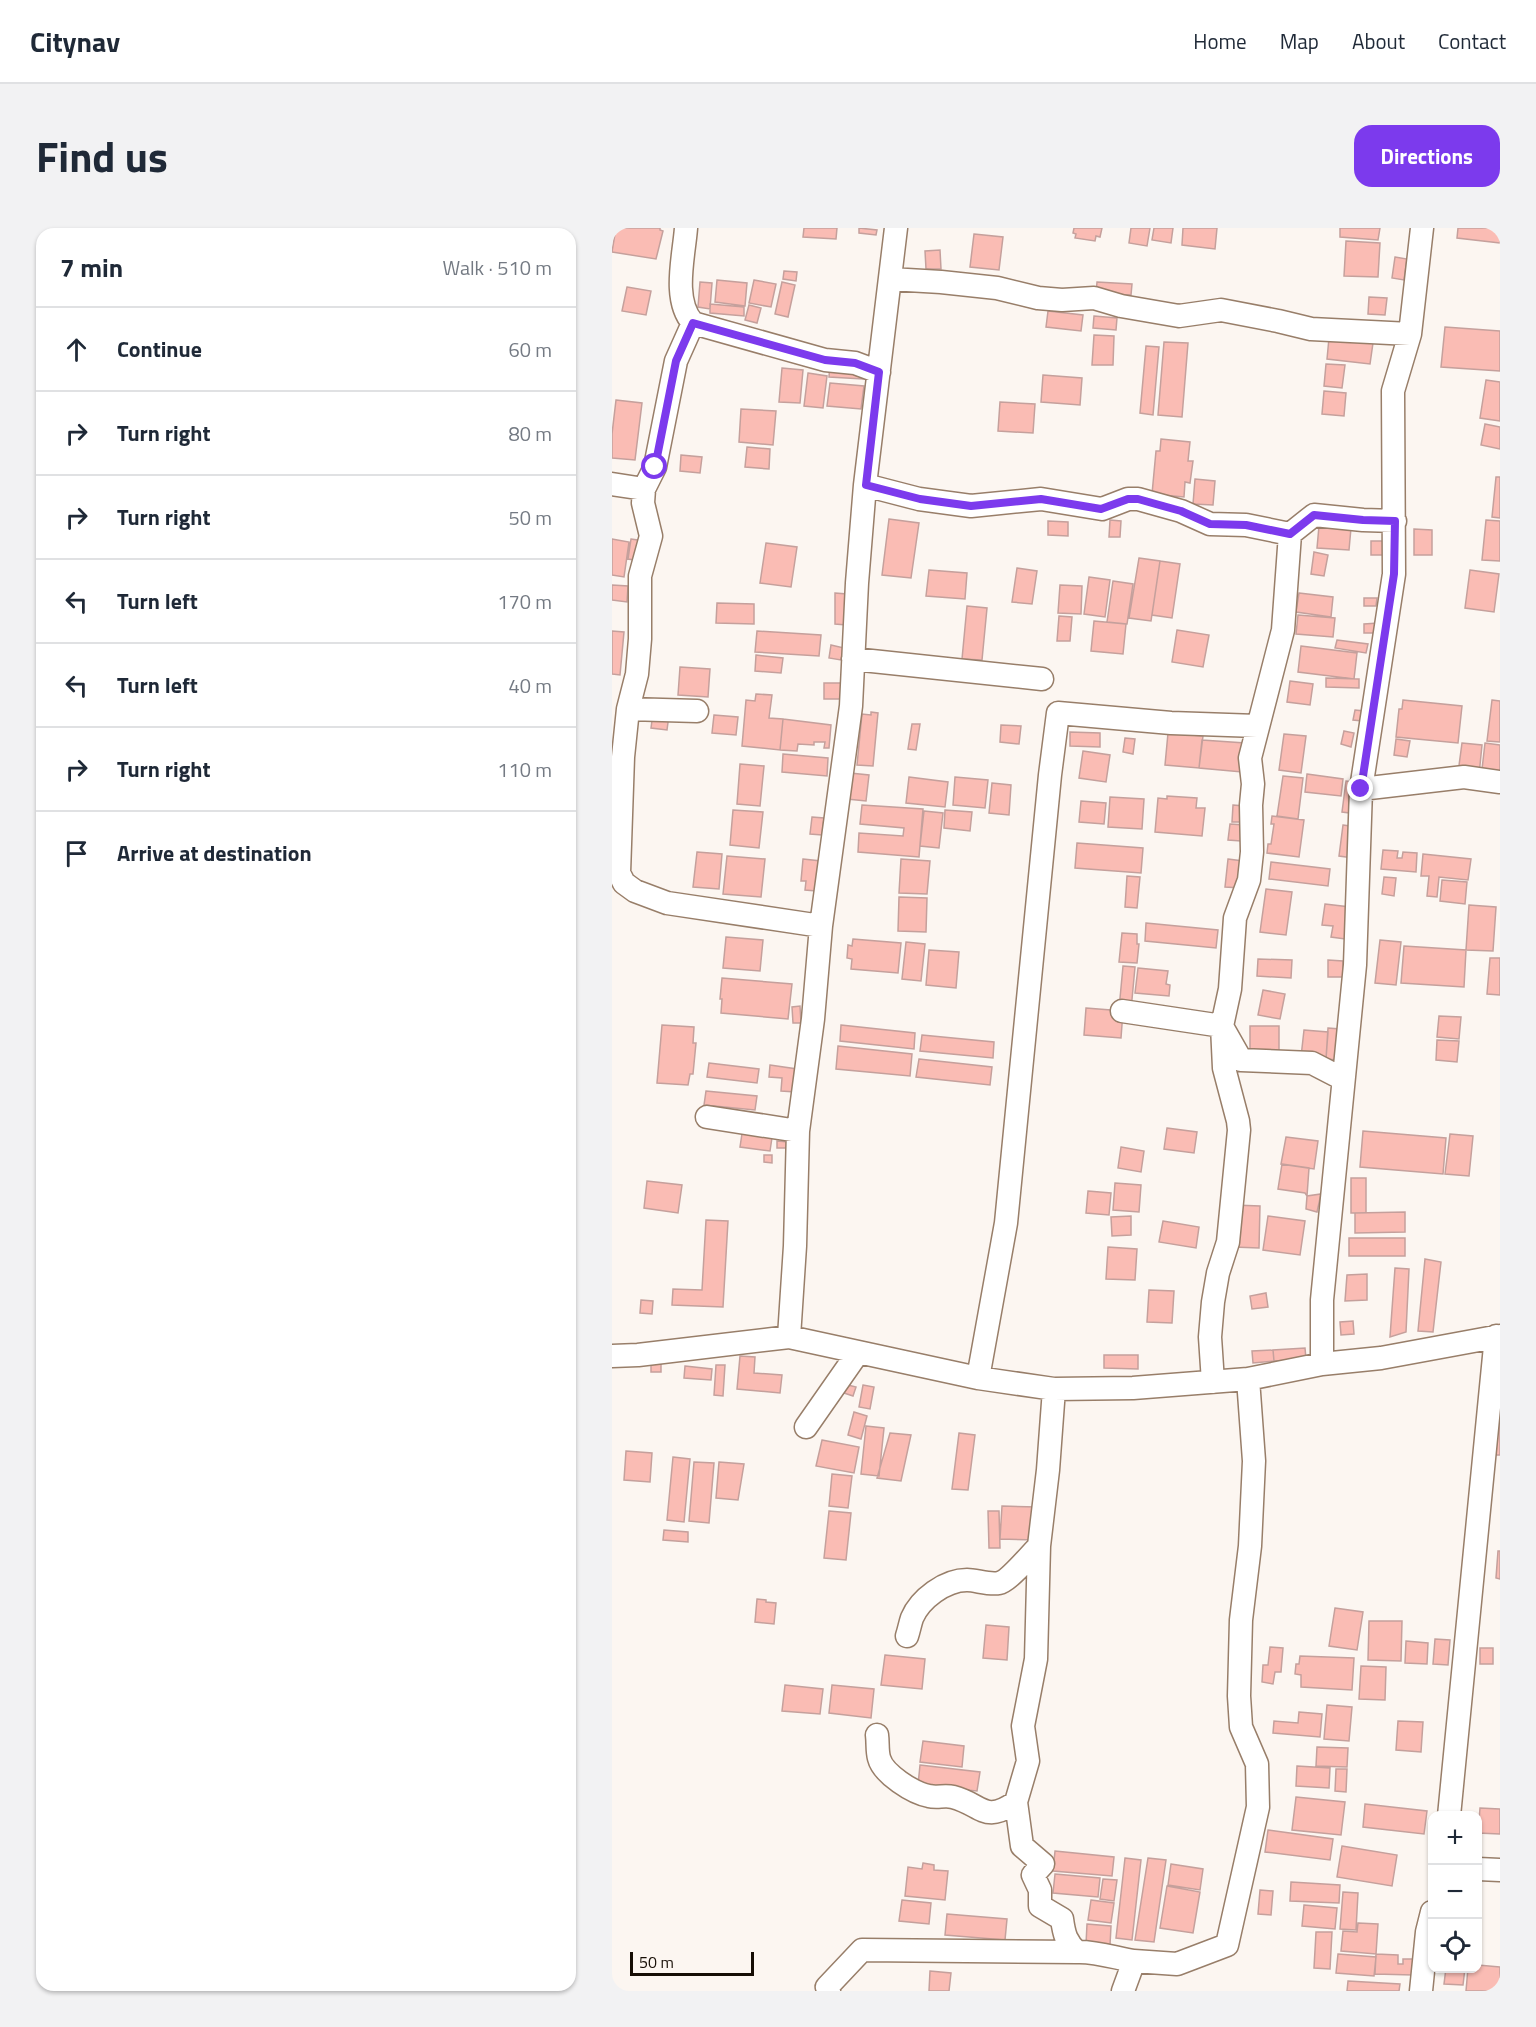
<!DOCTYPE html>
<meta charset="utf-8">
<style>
:root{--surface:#fff;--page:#f2f2f3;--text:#1f2937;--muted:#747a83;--line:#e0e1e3;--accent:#7c3aed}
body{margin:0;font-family:"Titillium Web",sans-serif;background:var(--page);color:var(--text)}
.controls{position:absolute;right:18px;bottom:18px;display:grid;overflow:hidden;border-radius:12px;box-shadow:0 2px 4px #0004}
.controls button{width:54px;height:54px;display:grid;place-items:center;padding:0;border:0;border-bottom:2px solid var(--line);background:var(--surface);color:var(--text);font:30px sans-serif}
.scale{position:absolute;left:18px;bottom:15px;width:124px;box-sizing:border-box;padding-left:6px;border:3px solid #160d05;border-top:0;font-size:16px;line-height:21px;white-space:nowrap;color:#160d05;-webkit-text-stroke:4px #fcf6f1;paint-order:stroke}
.stop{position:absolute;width:18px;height:18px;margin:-14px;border:4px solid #7c3aed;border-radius:50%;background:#fff}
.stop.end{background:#7c3aed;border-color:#fff;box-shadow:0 2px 6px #0008}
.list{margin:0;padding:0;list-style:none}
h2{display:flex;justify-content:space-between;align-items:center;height:78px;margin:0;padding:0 24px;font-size:26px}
h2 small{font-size:20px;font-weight:400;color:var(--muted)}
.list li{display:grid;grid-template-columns:39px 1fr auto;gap:18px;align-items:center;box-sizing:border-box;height:84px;padding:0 24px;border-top:2px solid var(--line)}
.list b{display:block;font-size:22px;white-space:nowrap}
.list em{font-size:20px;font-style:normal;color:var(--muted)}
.icon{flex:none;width:33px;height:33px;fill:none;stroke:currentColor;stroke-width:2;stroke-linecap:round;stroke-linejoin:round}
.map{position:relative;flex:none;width:888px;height:1763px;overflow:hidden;border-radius:18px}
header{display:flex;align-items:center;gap:36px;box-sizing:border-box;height:84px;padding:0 30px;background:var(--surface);border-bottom:2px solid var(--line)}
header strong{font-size:28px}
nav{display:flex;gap:33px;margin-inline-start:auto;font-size:21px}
.intro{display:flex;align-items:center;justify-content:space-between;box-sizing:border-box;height:144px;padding:0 36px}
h1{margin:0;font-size:42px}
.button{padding:15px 27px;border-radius:18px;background:var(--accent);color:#fff;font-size:21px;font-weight:700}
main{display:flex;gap:36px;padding:0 36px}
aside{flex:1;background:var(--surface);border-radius:18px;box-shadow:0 2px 4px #0004}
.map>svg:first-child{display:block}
.building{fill:#fabcb4;stroke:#c5a09c;stroke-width:1.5}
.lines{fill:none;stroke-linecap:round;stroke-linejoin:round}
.minor-casing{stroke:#987e69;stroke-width:25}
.minor{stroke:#fff;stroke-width:22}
.route{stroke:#7c3aed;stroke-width:8}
</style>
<header>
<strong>Citynav</strong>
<nav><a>Home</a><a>Map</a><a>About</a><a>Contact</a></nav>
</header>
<div class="intro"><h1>Find us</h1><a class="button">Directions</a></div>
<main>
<aside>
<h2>7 min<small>Walk · 510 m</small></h2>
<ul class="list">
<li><svg class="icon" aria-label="ahead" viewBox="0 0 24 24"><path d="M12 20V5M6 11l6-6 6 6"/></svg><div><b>Continue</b></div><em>60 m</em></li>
<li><svg class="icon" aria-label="right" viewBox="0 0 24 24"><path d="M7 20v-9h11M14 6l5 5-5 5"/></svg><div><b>Turn right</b></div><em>80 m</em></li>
<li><svg class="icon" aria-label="right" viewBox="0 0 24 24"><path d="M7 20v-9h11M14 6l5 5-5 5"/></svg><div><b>Turn right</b></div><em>50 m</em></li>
<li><svg class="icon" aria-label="left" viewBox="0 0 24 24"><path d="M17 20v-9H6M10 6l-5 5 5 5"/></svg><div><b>Turn left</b></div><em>170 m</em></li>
<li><svg class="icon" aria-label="left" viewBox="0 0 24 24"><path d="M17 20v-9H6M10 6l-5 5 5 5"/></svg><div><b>Turn left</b></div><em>40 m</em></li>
<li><svg class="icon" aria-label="right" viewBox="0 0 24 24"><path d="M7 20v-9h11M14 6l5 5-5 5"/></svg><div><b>Turn right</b></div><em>110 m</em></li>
<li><svg class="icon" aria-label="arrive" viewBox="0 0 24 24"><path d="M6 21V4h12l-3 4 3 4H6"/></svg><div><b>Arrive at destination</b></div></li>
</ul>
</aside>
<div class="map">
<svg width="888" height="1763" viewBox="0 0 888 1763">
<rect width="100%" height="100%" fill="#fcf6f1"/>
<!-- building -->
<path class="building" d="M4,0h44v2l3,1 -7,28 -44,-7z
M192,0h33l-1,11 -33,-2z
M247,0l18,2 -1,5 -17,-2z
M462,0h28l-2,9 -4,-1 -1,5 -20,-3 1,-4 -3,-1z
M519,0h19l-3,18 -18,-3z
M542,0h19l-2,15 -19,-3z
M571,0h34l-2,21 -33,-4z
M728,0h40l-2,12 -38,-3z
M846,0h42v15l-43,-5z
M362,6l29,3 -4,33 -29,-3z
M734,13l34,2 -2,34 -34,-1z
M328,22l1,19h-15l-1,-18z
M783,29l12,2 -3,21 -12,-2z
M172,43l13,1 -1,9 -13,-2z
M105,52l30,3 -2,23 -30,-4z
M142,52l22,4 -5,23 -22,-4z
M88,54l12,1 -2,26 -12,-2z
M170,54l13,3 -7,32 -13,-3z
M485,54l35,2 -1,11 -35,-1z
M15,59l24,4 -5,24 -24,-4z
M757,69l18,1 -2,17 -17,-1z
M98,76l34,3v9l-34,-3z
M137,77l12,3 -4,15 -12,-3z
M436,83l35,4 -2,16 -35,-4z
M482,88l23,2 -1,12 -23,-2z
M833,99l55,4v40l-59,-4z
M482,107l20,1 -1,29h-21z
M717,110l44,5 -3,21 -43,-5z
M552,114l24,1 -6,74 -24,-2z
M534,118l13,1 -6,68 -13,-2z
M218,135l34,2 -1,14 -34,-2z
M714,136l19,1 -3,23 -18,-2z
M170,140l21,2 -3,33 -21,-1z
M196,145l19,3 -4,32 -19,-2z
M431,147l39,3 -2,27 -39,-3z
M874,152l14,2v39l-20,-3z
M218,155l34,3 -3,23 -34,-3z
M712,163l22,2 -2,23 -22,-2z
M4,172l26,3 -7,57 -23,-2v-24z
M388,174l35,2 -2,29 -35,-2z
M129,181l35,2 -3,34 -34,-3z
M873,196l15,3v22l-19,-4z
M549,211l29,3 -2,19h5l-3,22 -5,-1 -1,15 -32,-3 4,-43h4z
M135,219l23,2 -1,20 -24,-2z
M69,227l21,2 -2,16 -20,-2z
M884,249h4v41l-8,-1z
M583,251l20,2 -2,24 -20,-1z
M277,291l30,4 -8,55 -29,-3z
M498,292l11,1 -1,16h-11z
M874,292l14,1v40l-18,-1z
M436,293l20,1v14l-20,-1z
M707,298l32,2 -2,22 -32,-2z
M802,301l18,1v25h-18z
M0,311l17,3 -5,35 -12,-2z
M19,311l13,2 -3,20 -13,-2z
M759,313h14v14h-14z
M154,315l31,4 -6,40 -31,-4z
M702,324l14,3 -4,21 -13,-2z
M527,330l21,3 -9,60 -22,-3z
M548,333l20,3 -8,54 -20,-3z
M405,340l20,3 -5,33 -20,-2z
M317,342l38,3 -2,26 -39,-3z
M858,342l29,4 -5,38 -29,-4z
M477,349l21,3 -5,37 -21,-3z
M501,353l20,3 -6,40 -20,-2z
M0,357l16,1 -1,16 -15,-2z
M448,357l22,1 -1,28 -23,-1z
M223,365l12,1 -1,31 -11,-1z
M687,365l34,4 -2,20 -35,-5z
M752,370h13l-1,8h-12z
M105,375l37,1v20l-38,-1z
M355,378l20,2 -5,52 -20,-1z
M686,387l37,3 -2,19 -37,-3z
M447,388l13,1 -2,24h-13z
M482,393l32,3 -3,30 -32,-3z
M766,395v10h-14v-9z
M565,402l32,5 -6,32 -31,-5z
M0,403l12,1 -4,43 -8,-1z
M145,403l64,4 -2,21 -64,-4z
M725,412l31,4 -2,9 -31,-5z
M219,417l13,3 -3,12 -12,-2z
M689,418l56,7 -3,26 -56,-7z
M144,427l27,3 -2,15 -26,-2z
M68,439l30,2 -2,28 -30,-2z
M714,450l33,1v9l-33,-1z
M678,453l23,3 -3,21 -23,-3z
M212,455h17v16h-17z
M144,466l16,1 -3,23 14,1 -3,31 -38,-4 4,-46 9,1z
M791,472l59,6 -4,37 -62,-6 3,-28h3z
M880,472l8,1v41l-13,-1z
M743,482l9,1 -2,10 -9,-1z
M259,484l7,1 -5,53 -16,-1 5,-51 9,1z
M41,485l16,2 -2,15 -16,-2z
M102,487l24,2 -2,18 -24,-2z
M171,491l48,6 -2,23h-5l1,-6h-11v3l-16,-1 -1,7 -17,-1z
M300,496h8l-4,26 -8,-1z
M389,497l20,1 -2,18 -19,-2z
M732,503l10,2 -3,14 -10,-3z
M458,504l30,1v14l-30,-1z
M556,505l35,3 -4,32 -34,-3z
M672,506l22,2 -5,37 -22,-3z
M513,510l10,1 -2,15 -10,-2z
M784,511l14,2 -3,16 -13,-2z
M590,512l43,3 -3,29 -43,-4z
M850,515l20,2 -3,30 -21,-2z
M873,515l15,2v44l-20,-2z
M471,523l27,4 -4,27 -27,-4z
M171,526l45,4 -1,18 -45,-4z
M128,536l24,2 -4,40 -23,-2z
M238,545l19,2 -3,26 -19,-2z
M695,546l36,5 -2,17 -36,-4z
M671,548l20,2 -5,41 -21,-3z
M297,549l39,5 -3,25 -39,-4z
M343,549l33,3 -3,28 -32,-3z
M734,553l15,2 -4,31 -15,-2z
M380,555l19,2 -2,30 -20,-2z
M555,568l30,2 -1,10h9l-3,28 -47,-4 3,-34 9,1z
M498,569l34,2 -2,30 -34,-2z
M469,573l25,2 -2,21 -25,-2z
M250,577l61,4 -4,48 -61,-5 1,-19 44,3 1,-8 -44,-4z
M621,577l11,1v16h-12z
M121,582l30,2 -4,36 -29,-3z
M333,582l27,2 -2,19 -26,-3z
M312,583l19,2 -4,35 -19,-2z
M660,588l32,4 -5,37 -32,-4 1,-9h3l3,-20h-3z
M200,589l12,1 -2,17 -12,-1z
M618,596l15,1 -4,16 -13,-1z
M731,597l14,2 -4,31 -14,-2z
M465,615l66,5 -2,25 -66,-5z
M771,622l15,1 -1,7h5l1,-6 14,1 -1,19 -35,-3z
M85,624l25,2 -3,35 -26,-2z
M811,626l48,5 -3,21 -29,-3 -2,20 -10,-1 2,-20h-8z
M115,628l38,3 -4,38 -38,-3z
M191,631l18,2 -5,30 -11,-1 1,-9h-5z
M289,631l29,2 -3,33 -28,-1z
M616,631l15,2 -2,27 -16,-1z
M659,634l59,7 -2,17 -59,-7z
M515,648l13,1 -3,31 -12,-1z
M772,649l12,1 -2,18 -12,-2z
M830,652l25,2 -2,22 -25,-3z
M654,661l26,3 -6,43 -26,-3z
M287,669l28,1 -1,34 -28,-1z
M713,676l25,3 -5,32 -14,-2 2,-11 -11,-1z
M857,677l27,2 -3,44 -27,-1z
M534,695l72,7 -2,18 -71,-7z
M510,705l15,1v10h2l-2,19 -18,-1z
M114,709l37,3 -3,31 -37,-3z
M241,711l48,4 -3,30 -47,-4 1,-10 -5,-1 1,-13 4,1z
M768,712l21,2 -5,43 -21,-2z
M294,714l19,2 -4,37 -19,-2z
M792,718l62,4 -2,37 -63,-4z
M317,722l30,2 -3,36 -30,-3z
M878,730h10v37l-13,-1z
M646,731l34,1 -1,18 -34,-2z
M716,732l15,1v16h-15z
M511,738l12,1 -4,43 -12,-1z
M526,740l30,3 -2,13 4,1 -1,11 -34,-3z
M110,750l70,6 -4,35 -67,-6 1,-14h-2z
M651,762l22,4 -5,25 -22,-4z
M188,778l1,17h-8l-1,-16z
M474,780l37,3 -2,27 -37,-3z
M827,788l22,1 -2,22 -22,-2z
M50,797l32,2 -1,16h3l-3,31h-3l-2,11 -31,-2z
M229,797l74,8 -1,16 -74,-8z
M638,798h29v29l-29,-1z
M716,800l12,1 -3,31 -11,-1z
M692,802l24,2 -2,27 -25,-2z
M310,807l72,7 -1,16 -73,-7z
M825,812l22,1 -2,21 -21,-2z
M226,818l74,8 -2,22 -74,-7z
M307,831l73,8 -2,18 -74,-8z
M97,835l50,6 -2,14 -50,-6z
M158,837l27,4 -2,23 -14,-1 1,-13 -13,-1z
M94,863l51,5 -2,14 -51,-5z
M131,899l30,4 -3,20 -30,-4z
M555,900l30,4 -3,21 -30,-4z
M751,903l83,7 -3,36 -83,-7z
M838,906l23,2 -4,40 -24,-2z
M674,909l32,4 -4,28 -33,-5z
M165,913l12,1v6h-12z
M509,919l23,4 -3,21 -23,-4z
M152,927h8v8l-8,-1z
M670,936l27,4 -2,28 -2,-3 -27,-4z
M739,950h15v35h-15z
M35,953l35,4 -4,28 -34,-5z
M503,955l26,2 -2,27 -26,-2z
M476,963l23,2 -2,22 -23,-2z
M709,966l-4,18 -11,-3 1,-13z
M622,977l26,1 -1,42 -26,-1z
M793,984v20l-50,1v-20z
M519,988v19l-19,1 -1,-19z
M656,988l37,5 -5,34 -37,-5z
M94,992l22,1 -5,86 -51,-2 1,-16 29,1z
M551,993l36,6 -3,21 -37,-6z
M737,1010h56v18h-56z
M496,1019l29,2 -2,31 -29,-1z
M813,1031l16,3 -8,70 -15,-1z
M783,1040l14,1 -3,63 -16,5z
M755,1046v26l-22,1 2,-26z
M537,1062l25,1 -2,32 -25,-1z
M654,1065l2,14 -16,2 -2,-13z
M29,1072l12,1 -1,13 -12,-1z
M741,1093l1,13 -13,1 -1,-13z
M693,1120l1,11 -32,2 -1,-11z
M661,1122l1,11 -21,2 -1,-12z
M492,1127h34v14l-34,-1z
M128,1128l15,1 -1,16 28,2 -2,18 -43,-4z
M39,1132h10v12h-10z
M104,1137h9l-2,31 -9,-1z
M73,1138l27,3 -1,11 -27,-2z
M888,1155v72h-6z
M232,1156l12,3 -3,9 -12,-4z
M251,1157l11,2 -4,22 -11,-2z
M242,1184l13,4 -6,23 -13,-4z
M254,1198l18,2 -5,48 -18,-2z
M278,1205l21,2 -10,46 -24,-3z
M347,1205l16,2 -7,55 -16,-1z
M210,1212l37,7 -5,26 -38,-7z
M14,1223l26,2 -2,29 -26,-2z
M61,1229l17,2 -6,63 -17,-2z
M82,1234l20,1 -5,60 -20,-2z
M107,1234l25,2 -6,36 -22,-2z
M220,1246l20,2 -4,32 -19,-2z
M390,1278l35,1 -1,33 -36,-1z
M217,1283l22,2 -5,47 -22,-2z
M376,1283h11l1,37h-11z
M52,1302l24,2v10l-25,-2z
M886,1323h2v28l-4,-1z
M145,1371l9,1v2l10,1 -2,21 -19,-2z
M723,1380l28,4 -6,38 -28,-4z
M757,1393h33l-1,40 -33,-1z
M374,1397l23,2 -2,33 -24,-2z
M823,1411l15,1 -2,25 -15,-1z
M794,1413l22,2 -1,21 -22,-1z
M658,1419l13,1 -2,24h-6l-2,12 -11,-2 1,-17h5z
M868,1420h13v16h-13z
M273,1427l40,4 -3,30 -41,-4z
M688,1428l54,2 -2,32 -51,-3v-12l-6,-1 1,-10h3z
M749,1438l25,1 -1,33 -26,-1z
M173,1457l38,4 -3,25 -38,-3z
M220,1457l42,4 -3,29 -42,-5z
M715,1477l25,2 -3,34 -25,-2z
M687,1484l23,2 -2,23 -47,-4 1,-12 24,2z
M786,1493l25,1 -2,30 -25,-2z
M311,1513l41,5 -2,21 -42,-5z
M705,1519l31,1 -1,19 -31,-1z
M308,1537l60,7 -3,19 -59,-6z
M685,1538l33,2 -1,20 -33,-2z
M724,1541h11l-1,23 -11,-1z
M684,1569l49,5 -4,33 -49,-5z
M753,1576l62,7 -3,23 -61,-7z
M868,1580l20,1v25l-22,-1z
M656,1602l65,9 -3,21 -65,-8z
M730,1618l55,9 -5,31 -55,-9z
M443,1623l59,6 -2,19 -59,-5z
M513,1630l16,2 -9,80 -16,-2z
M536,1630l18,2 -12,82 -19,-2z
M311,1635l11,2v5l14,1 -3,29 -40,-4 3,-29 14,2z
M559,1636l32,5 -3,21 -32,-5z
M443,1646l45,4 -2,19 -45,-4z
M491,1651l14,1 -3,21 -14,-2z
M679,1654l49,3 -1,18 -49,-2z
M555,1658l33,6 -7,41 -33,-5z
M648,1662l13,1 -2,24 -13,-1z
M731,1664l15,1 -2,37 -16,-1z
M290,1672l29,3 -2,21 -30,-3z
M479,1672l23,3 -3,20 -23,-3z
M692,1677l33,3 -2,21 -33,-3z
M335,1686l60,5 -2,21 -60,-5z
M746,1695l20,1 -2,30 -35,-3 2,-20 14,1z
M475,1696l24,2 -1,19 -24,-1z
M704,1704h16l-2,37 -16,-1z
M726,1726l38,3 -2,19 -38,-3z
M764,1726l22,1v9h5v-5h11l-1,16 -38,-1z
M866,1737l22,2v24h-34l2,-23h10z
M834,1740h19l-2,17 -19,-1z
M318,1743l21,2 -2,18h-20z
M736,1753l52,3 -1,7h-52z"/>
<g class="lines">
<defs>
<path id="minor" d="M74,0c-2,28 -14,72 7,95l132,37 30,3 24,9
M278,51l51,3 56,6 41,10 24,2 32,-2 27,8 58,10 42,-6 57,11 33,8 99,5
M81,95l-17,38 -21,106 -11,22 -1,14 8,33 -11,40v63l-3,35 -9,35 -5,48 -4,116 5,10 11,8 32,12 154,23
M0,256l32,5
M253,257l54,14 52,7 70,-7 61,10 26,-10h10l43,12 29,13 36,1 44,9 24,-19 49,5 32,1
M241,431l189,20
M16,481l69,2
M749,561l103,-12 36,5
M510,783l100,15
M612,802l17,30 71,3 31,16
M95,889l91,14
M177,1109l6,-91 3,-115 15,-112 8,-93 30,-220 6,-123 8,-98 31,-257
M0,1128l26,-1 151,-18 189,41 76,11 79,-1 115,-9 74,-15 59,-6 119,-22
M710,1136v-64l33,-335 6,-176 33,-215 -1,-183 17,-57 12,-106
M366,1150l28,-155 44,-448 8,-62 113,10 86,3
M601,1154l-3,-45 3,-35 5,-29 10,-31 11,-112 -1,-9 -14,-53 -2,-42 8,-37 5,-71 14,-38 3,-28 -1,-47 2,-21 -3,-26 33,-128 7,-96
M442,1161l-6,81 -9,76 -3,113 -13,67 5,35 -12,41 6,44 21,18 -10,11 7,15v16l22,13c2,15 4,23 15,33 17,-1 39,6 57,9l-11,30
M194,1199l51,-73
M295,1408c2,-6 3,-12 5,-18 8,-19 33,-38 55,-38 9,0 22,5 32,3 10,-2 32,-29 40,-37
M265,1507c1,7 0,16 2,23 4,16 34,35 50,38 8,2 16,-1 24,1 30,8 31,27 63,5
M837,1588l47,-480
M866,1641l22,1
M522,1733l43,3 50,-19 31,-138 -1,-43 -16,-37 -2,-31 2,-76 9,-74 4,-85 -6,-82
M217,1763l-2,-4 35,-37 215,2
M809,1763l6,-59 5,-20"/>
</defs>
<!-- minor casing -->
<use href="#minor" class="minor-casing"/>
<!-- minor -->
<use href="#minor" class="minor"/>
</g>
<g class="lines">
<!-- route -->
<path class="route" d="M43,239l21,-106 17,-38 132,37 30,3 24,9 -13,113 54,14 51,7 70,-7 60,10 27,-10h10l43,12 29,13 36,1 44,9 24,-19 49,5 32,1 -1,53 -33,215"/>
</g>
</svg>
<div class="controls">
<button>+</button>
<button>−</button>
<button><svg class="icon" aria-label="locate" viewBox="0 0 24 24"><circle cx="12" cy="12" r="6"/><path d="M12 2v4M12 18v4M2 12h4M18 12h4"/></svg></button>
</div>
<div class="scale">50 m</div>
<div class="stop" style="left:43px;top:239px"></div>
<div class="stop end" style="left:749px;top:561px"></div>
</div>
</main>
